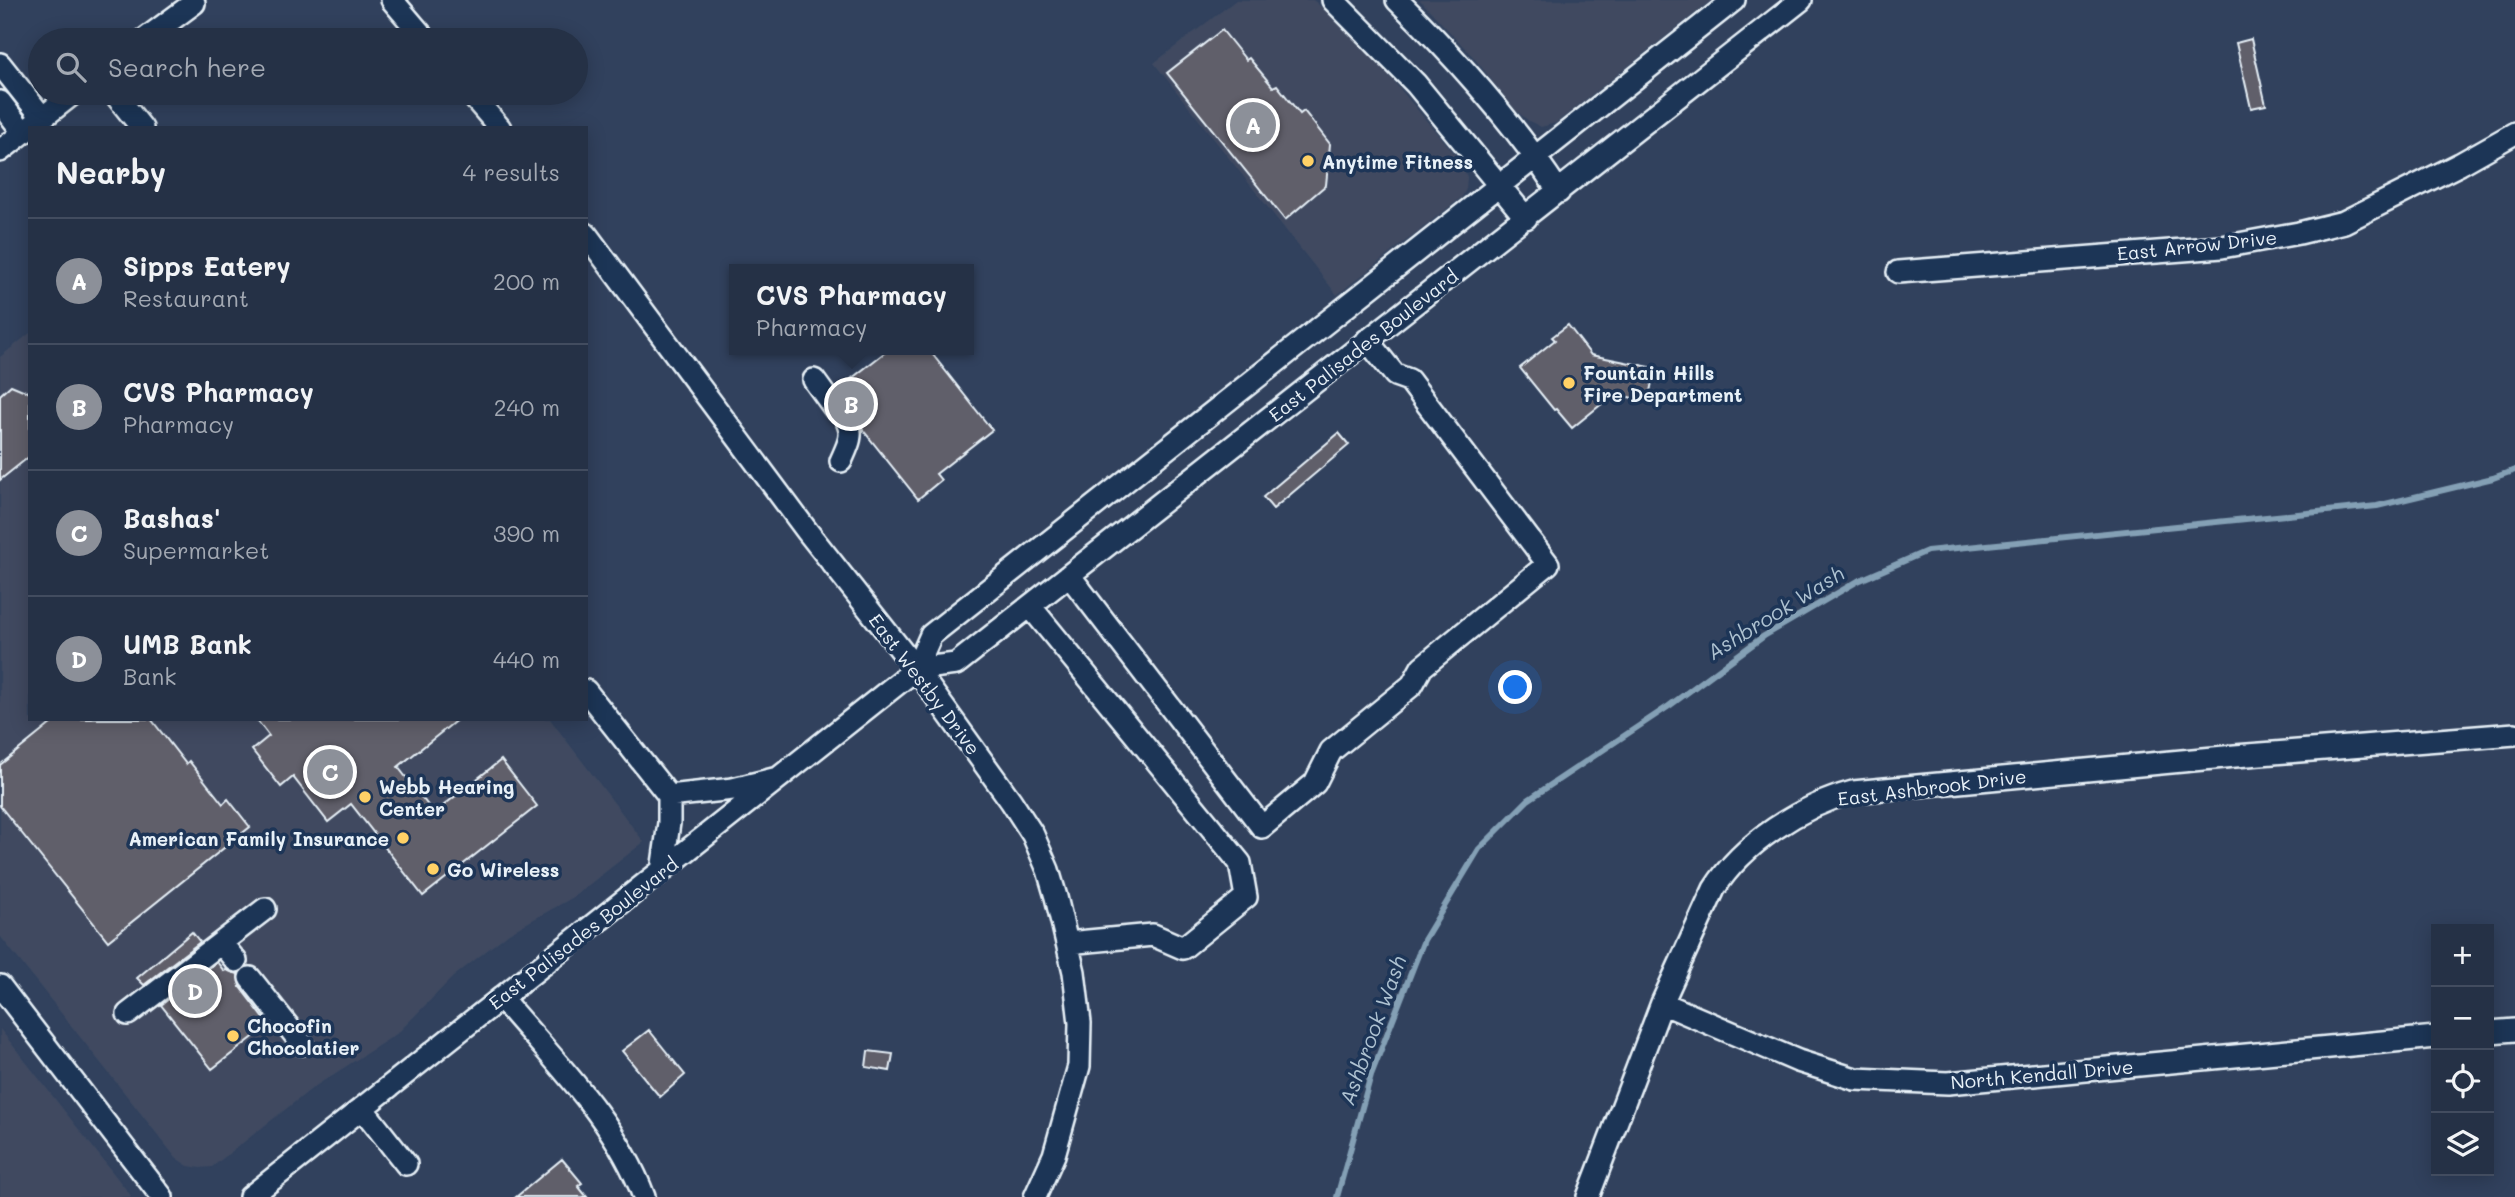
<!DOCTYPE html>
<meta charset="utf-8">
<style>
:root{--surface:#253146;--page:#2d394d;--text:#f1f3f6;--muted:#a3a9b3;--line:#424c5f;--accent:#8c9099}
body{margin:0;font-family:Mali,sans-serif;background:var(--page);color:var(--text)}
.controls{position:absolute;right:21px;bottom:21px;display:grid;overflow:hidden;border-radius:0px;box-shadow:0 4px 18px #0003}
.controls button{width:63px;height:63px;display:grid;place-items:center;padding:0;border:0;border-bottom:2px solid var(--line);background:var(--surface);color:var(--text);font:35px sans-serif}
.you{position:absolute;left:1516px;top:688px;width:24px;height:24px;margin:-18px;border:5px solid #fff;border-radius:50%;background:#1a73e8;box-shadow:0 0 0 10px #1a73e833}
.badge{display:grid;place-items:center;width:46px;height:46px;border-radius:50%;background:var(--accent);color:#fff;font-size:23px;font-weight:700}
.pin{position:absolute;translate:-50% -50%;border:4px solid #fff;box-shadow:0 2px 7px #0006}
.popup{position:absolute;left:729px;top:264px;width:245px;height:91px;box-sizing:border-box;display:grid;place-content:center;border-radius:0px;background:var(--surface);filter:drop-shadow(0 2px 5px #0005);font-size:23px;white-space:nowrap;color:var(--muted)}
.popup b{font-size:26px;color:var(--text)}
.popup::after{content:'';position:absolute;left:50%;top:100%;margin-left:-14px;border:14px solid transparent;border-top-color:var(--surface)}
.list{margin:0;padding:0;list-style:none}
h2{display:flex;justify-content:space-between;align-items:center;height:91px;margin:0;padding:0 28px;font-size:30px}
h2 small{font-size:23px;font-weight:400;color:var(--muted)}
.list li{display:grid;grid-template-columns:46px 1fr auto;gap:21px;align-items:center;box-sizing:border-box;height:126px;padding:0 28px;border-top:2px solid var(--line)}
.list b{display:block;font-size:26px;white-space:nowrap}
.list p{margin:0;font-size:23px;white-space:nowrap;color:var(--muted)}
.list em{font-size:23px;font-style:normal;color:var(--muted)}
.icon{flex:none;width:38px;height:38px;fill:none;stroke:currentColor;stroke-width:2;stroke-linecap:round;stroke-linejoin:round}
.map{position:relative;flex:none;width:2515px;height:1197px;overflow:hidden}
.search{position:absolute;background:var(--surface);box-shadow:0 4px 18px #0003;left:28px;top:28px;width:560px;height:77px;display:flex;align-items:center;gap:18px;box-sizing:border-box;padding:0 24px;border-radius:38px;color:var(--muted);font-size:26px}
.panel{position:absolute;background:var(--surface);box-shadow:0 4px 18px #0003;left:28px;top:126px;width:560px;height:595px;border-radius:0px}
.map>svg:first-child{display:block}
.built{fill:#3f4a61}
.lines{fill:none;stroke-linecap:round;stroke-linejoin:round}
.stream{stroke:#84a0b5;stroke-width:6}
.building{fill:#605e6b;stroke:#e8f1f8;stroke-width:2}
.minor-casing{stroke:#e8f1f8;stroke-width:26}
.minor{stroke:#1d3557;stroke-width:21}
.poi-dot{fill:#ffd166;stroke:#1d3557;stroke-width:2.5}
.labels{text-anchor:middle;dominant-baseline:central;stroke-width:7;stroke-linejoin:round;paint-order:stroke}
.poi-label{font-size:19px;font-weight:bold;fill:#e8f1f8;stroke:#1d3557;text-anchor:start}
.street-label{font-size:19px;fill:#e8f1f8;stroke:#1d3557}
.water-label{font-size:21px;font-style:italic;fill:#aec2d1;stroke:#1d3557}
</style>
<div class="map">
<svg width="2515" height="1197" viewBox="0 0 2515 1197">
<rect width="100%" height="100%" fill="#31415d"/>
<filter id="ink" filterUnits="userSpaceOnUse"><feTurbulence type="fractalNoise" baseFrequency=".0143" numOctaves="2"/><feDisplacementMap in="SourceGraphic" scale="14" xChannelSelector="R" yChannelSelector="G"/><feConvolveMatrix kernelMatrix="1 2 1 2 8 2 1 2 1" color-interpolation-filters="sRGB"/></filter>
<g filter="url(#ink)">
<!-- built -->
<path class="built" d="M1236,0h77l43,36 105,126 6,15 -1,12 -4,8 -125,98 -183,-232z
M1420,0h292l-156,123 -15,4 -12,-6 -14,-11 -41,-52z
M30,333v386h520l94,123 -72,56 -63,35 -56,44 -55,56 -84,54 -102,80 -12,1 -12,-2 -12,-8 -176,-222v-579z
M0,1029l132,168h-132z"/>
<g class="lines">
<!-- stream -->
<path class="stream" d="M1337,1197l34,-122 53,-135 55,-91 49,-49 141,-94 95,-70 94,-55 69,-30 450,-45 116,-28 22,-8"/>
</g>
<!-- building -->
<path class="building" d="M1222,30l24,30 3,-2 24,29 4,-2 23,29 4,-3 26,33 -4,41 -41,35 -118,-147z
M2251,39l15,66 -15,3 -15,-65z
M1568,325l23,30 64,13 -7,33 -34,-7 -42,34 -16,-19 -2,1 -34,-42 35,-28 -3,-3z
M888,350h41l63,80 -56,44 5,6 -23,19 -55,-69 -6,-15 -9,-4 -2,-9 -9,-12z
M11,385l19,8v63l-30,24v-85z
M1339,433l10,12 -76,64 -10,-12z
M57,719h94l35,45 3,-3 34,43 5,-5 22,28 -142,114 -108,-135v-41z
M256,719h202l-60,48 36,46 67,-53 36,46 -114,90 -72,-92 -23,18 -35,-45 -12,10 -29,-37 17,-14z
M192,932l8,10 -56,43 -7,-7z
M217,962l7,9 2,-1 12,4 2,13 29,38 -57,44 -51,-64z
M649,1030l36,45 -25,22 -38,-46z
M868,1051l25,3 -3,17 -24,-4z
M562,1159l20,24 -4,3 9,11h-71z"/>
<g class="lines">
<defs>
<path id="minor" d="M392,0l34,40
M1333,0l83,84 110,134
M1397,0c60,59 116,121 162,192
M144,40l50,-37
M0,64l42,53
M114,93l28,35
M470,93l30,35
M0,102l23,30
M0,151l74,-58
M586,234l221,297 109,138 95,132 22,34 15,35 8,27 18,75 6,51 -1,43 -25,89 -19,42
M1898,272l324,-25 77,-14 45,-11 116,-58 55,-31
M814,380l21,29
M841,461c5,-12 13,-25 7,-37
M1069,575l193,252 53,-44 16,-32 81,-66 10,-18 126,-103 -139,-184 -14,-5 -28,-35
M1030,606l210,257 6,34 -63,51 -30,-13 -86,8
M916,669l40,-5 845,-664
M586,691l83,105v27l-7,48
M669,796l64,-7 41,-10
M221,943l15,18
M250,978l52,66
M0,986l162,211
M501,998c52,62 115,122 143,199
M1662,1003l136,58 57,18 93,4 488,-46
M128,1014l137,-105
M2489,1032l26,-2
M362,1108l44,56
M250,1197l666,-528 15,-34 803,-635
M1588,1197l74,-194 52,-114c29,-46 87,-83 139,-97l382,-36 280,-22"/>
</defs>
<!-- minor casing -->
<use href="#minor" class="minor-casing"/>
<!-- minor -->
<use href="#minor" class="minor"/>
</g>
</g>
<!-- markers -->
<g class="poi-dot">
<circle cx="1308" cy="161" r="7"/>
<circle cx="1569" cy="383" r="7"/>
<circle cx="365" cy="797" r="7"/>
<circle cx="403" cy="838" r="7"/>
<circle cx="433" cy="869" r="7"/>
<circle cx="233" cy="1036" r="7"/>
</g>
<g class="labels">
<!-- poi labels -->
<g class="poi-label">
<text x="1322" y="161">Anytime Fitness</text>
<text x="1583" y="372">Fountain Hills<tspan x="1583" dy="22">Fire Department</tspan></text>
<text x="379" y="786">Webb Hearing<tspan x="379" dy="22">Center</tspan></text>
<text x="389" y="838" text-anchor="end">American Family Insurance</text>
<text x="447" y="869">Go Wireless</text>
<text x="247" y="1025">Chocofin<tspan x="247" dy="22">Chocolatier</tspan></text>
</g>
<!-- street labels -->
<g class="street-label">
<text transform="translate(2197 245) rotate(-6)">East Arrow Drive</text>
<text transform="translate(1363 345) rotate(-38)">East Palisades Boulevard</text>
<text transform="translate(925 684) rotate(53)">East Westby Drive</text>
<text transform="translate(1932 787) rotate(-7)">East Ashbrook Drive</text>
<text transform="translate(583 933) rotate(-38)">East Palisades Boulevard</text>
<text transform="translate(2042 1074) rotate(-5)">North Kendall Drive</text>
</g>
<!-- water labels -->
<g class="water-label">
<text transform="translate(1775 612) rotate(-32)">Ashbrook Wash</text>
<text transform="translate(1372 1030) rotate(-70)">Ashbrook Wash</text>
</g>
</g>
</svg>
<div class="controls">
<button>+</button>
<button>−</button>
<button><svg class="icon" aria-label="locate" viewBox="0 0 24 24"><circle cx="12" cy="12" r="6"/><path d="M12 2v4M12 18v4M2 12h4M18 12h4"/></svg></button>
<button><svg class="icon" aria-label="layers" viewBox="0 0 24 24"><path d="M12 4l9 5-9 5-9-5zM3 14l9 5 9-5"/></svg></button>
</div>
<div class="you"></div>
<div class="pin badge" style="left:1253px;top:125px">A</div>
<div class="pin badge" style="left:851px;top:404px">B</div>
<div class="popup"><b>CVS Pharmacy</b>Pharmacy</div>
<div class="pin badge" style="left:330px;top:772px">C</div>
<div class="pin badge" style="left:195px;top:991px">D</div>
<div class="search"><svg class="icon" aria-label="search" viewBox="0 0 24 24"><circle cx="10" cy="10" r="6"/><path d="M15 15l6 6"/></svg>Search here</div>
<section class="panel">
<h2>Nearby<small>4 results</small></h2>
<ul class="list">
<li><span class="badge">A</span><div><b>Sipps Eatery</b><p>Restaurant</p></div><em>200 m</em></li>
<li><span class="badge">B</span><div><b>CVS Pharmacy</b><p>Pharmacy</p></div><em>240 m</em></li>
<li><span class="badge">C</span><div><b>Bashas'</b><p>Supermarket</p></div><em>390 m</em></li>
<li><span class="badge">D</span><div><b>UMB Bank</b><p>Bank</p></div><em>440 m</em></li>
</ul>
</section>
</div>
